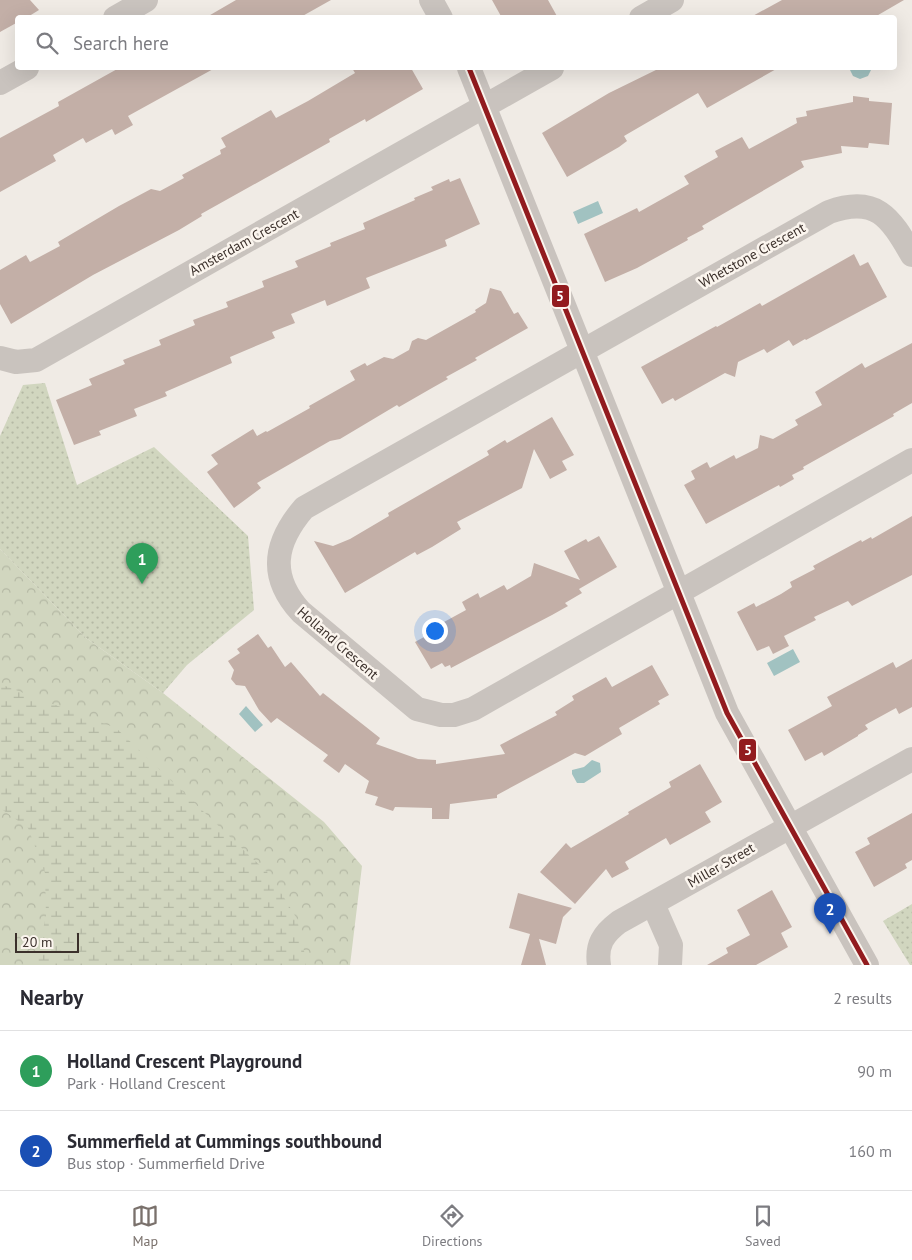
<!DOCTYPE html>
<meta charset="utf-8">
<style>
:root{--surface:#fff;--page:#f7f7f7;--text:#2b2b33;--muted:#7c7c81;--line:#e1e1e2;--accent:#7a716c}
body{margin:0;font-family:"PT Sans",sans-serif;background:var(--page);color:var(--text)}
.scale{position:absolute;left:15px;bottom:12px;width:64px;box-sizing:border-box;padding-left:5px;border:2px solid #3b302b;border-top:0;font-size:14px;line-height:18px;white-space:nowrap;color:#3b302b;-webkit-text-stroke:4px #fbf5ee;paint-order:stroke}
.you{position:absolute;left:434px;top:630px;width:18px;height:18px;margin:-12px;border:4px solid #fff;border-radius:50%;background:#1a73e8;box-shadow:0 0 0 8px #1a73e833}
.badge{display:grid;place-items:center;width:32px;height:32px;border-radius:50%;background:var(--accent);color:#fff;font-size:16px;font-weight:700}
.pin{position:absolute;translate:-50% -41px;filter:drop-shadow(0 1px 2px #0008)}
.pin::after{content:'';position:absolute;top:26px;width:18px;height:15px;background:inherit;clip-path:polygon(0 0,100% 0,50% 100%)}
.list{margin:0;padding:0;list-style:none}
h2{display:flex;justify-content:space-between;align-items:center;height:65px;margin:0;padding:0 20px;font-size:21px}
h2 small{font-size:16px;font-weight:400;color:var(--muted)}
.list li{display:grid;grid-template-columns:32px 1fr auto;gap:15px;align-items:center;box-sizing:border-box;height:80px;padding:0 20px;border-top:1px solid var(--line)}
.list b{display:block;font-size:19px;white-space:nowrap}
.list p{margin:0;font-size:16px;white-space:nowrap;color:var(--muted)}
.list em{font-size:16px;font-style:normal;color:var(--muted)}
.icon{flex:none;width:28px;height:28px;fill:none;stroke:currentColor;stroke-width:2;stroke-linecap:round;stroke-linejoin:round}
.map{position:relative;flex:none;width:912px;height:965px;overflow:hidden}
.search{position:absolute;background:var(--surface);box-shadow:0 5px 20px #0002;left:15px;right:15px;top:15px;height:55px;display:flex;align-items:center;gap:12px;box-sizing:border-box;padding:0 18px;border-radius:5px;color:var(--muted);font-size:19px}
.sheet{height:225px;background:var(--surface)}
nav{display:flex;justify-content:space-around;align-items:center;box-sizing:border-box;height:70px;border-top:1px solid var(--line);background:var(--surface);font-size:14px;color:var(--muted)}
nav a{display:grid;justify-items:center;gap:2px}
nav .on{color:var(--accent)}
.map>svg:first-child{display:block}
.grass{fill:url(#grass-dots)}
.forest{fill:url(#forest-crowns)}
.wetland{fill:url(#wetland-marsh)}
.water{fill:#a1c2c1}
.building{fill:#c3afa7}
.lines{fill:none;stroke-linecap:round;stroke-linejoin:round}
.minor{stroke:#c9c3be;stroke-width:24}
.bus-1-casing{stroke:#fbf5ee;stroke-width:9}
.bus-1{stroke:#921b1e;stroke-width:5}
.labels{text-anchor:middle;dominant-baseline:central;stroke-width:5;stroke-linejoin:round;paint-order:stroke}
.street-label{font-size:14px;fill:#3b302b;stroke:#fbf5ee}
.line-badge{stroke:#fbf5ee;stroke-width:2}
.badge-label{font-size:14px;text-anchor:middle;font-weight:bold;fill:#fff}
</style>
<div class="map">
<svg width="912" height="965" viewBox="0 0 912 965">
<defs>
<pattern id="grass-dots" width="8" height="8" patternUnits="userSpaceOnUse" patternTransform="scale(1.25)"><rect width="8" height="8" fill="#d1d6bf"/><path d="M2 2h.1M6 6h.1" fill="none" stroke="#b4b8a4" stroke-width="1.8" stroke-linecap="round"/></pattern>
<pattern id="forest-crowns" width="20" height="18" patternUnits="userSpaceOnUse" patternTransform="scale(1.25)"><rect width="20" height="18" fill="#d1d6bf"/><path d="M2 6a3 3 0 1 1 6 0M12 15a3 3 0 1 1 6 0" fill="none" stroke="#b4b8a4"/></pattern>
<pattern id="wetland-marsh" width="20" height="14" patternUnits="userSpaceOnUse" patternTransform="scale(1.25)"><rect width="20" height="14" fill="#d1d6bf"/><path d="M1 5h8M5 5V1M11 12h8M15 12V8" fill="none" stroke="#b4b8a4"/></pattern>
</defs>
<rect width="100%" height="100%" fill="#f0ebe5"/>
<!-- grass -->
<path class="grass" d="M45,383l32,102 77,-38 94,89 6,74 -67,55 -24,28 -77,-55 -86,-89v-113l23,-51z
M912,904v61h-2l-27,-44z"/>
<!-- forest -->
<path class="forest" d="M0,549l86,89 77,55 161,129 38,44 -12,99h-350z"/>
<!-- wetland -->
<path class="wetland" d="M0,684l116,44 155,148 26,43 9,41v5h-271l11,-49 -1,-43 -17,-45 -28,-20z"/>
<!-- water -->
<path class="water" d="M849,68h23l-4,8 -8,3 -7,-3z
M598,201l5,12 -25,11 -5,-12z
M793,649l7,13 -26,14 -7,-13z
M246,706l17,19 -8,7 -16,-18z
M592,760l8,3 1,9 -17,11h-7l-5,-9v-4l12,-3z"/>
<!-- building -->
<path class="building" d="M0,0h30l9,10 -13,8h-8v4l-18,10z
M236,0h95l-32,18h-94z
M492,0h56l10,18h-56z
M782,0h122l-31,18h-124z
M119,68h96l-87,48 5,9 -18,10 -3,-6 -26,14 -3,-5 -30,17 3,6 -56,31v-54l59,-32 -1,-4z
M352,68h59l12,21 -57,33 -1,-3 -36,20 1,3 -129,72 1,2 -23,14 -86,45 -82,49 -11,-20v-34l26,-15 4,7 30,-16 -2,-4 61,-36 32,-17 9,2 24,-13 -2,-3 39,-21 -1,-4 6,-3 -5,-9 50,-28 5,8 32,-17 47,-28z
M660,68h118l-71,40 -9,-15 -74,43 3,5 -8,6 -52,30 -25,-44 67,-40z
M853,96l16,2v3l23,2 -3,42 -20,-2 -1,5 -27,-2 1,7 -41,8 3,6 -102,59 2,3 -17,9 1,2 -51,28 -32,14 -21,-48 53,-26 2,4 50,-28 -5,-8 34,-19 -3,-6 27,-14 7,12 48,-26 -1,-5 11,-2 -1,-5 47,-9z
M460,178l20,46 -35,16 2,6 -81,32 4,10 -43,18 -2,-6 -34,14 4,9 -23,9 3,6 -45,19 2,6 -67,29 2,4 -33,13 3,7 -38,15 2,4 -27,10 -18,-45 36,-15 -3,-6 36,-15 -2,-4 38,-15 -2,-5 36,-15 -2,-5 35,-13 -2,-5 38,-15 -2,-6 36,-14 -3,-6 36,-15 -1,-3 35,-14 -2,-6 52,-23 -1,-2 19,-8 -2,-3 18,-8 1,3z
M854,254l6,12 8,-4 19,35 -81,43 -1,-1 -12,7 -4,-6 -22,13 -3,-4 -26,13 -3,15 -10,-4 -50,28 -2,-3 -11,6 -21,-37 75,-41 1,1 43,-24 2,3z
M490,288l11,3 13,23 4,-2 10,16 -53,30 2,2 -31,17 2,2 -16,9 -33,19 -2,-2 -57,34 -10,2 -73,42 4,5 -27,20 -27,-36 11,-8 -7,-9 42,-26 4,7 9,-5 1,1 43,-24 -1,-2 46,-26 -5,-9 15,-8 2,3 17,-9 9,2 16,-9 3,-9 6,-3 8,2 50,-28 -1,-2 11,-7z
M912,343v60l-19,11 1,2 -91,51 1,2 -12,6 2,4 -14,8 -1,-2 -73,39 -22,-39 11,-6 -4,-8 16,-9 3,6 24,-13 2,4 22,-11 2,-13 13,4 25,-14 -3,-5 27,-15 -7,-13 47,-29 3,5z
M552,417l22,38 -12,6 5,9 -17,9 -16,-30 -12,39 -65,34 4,7 -29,18 -15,8 -2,-3 -70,41 -31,-52 19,5 17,-7 39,-23 -1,-3 101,-58 -2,-4 18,-11 2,3z
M912,516v59l-60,31 -4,-5 -34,16 2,3 -32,16 5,10 -16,8 -4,-8 -12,5 -20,-39 17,-9 2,4 25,-13 11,-7 -2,-5 25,-13 -2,-3 48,-26 1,2 9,-5 1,2z
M599,536l18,31 -38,22 3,4 -17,10 3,3 -16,9 -101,53 -1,-3 -5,2 -3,-4 -11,6 -16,-27 9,-5 -2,-3 44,-24 -4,-8 16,-9 2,5 24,-13 3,5 24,-14 3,-13 46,17 -16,-29 22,-12 2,3z
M258,634l10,14 3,-2 14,21 6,-5 29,34 3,-3 57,45 -4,6 42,15 18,1v4l69,-10 -5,-9 57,-30 -2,-3 19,-12 -2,-4 34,-19 6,10 40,-22 17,30 -11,6 2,3 -41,24 3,6 -37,22 -10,-3 -78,42v3l-47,6 -1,15h-17v-11l-37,-1 -2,4 -18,-6 3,-8 -13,-4 4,-12 -24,-17 -6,9 -16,-12 5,-6 -51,-37 -6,5 -12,-13 -14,-24 -9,-1 -5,-6 3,-9 -6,-9 12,-8 -3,-4z
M912,659v48l-13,7 -3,-6 -31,17 3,4 -10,6v1l-34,20 -2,-4 -17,9 -17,-31 44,-24 -5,-9 66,-35 3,6z
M700,764l22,38 -17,10 6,10 -41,23 -4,-7 -41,24 4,7 -17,9 -6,-9 -31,35 -35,-32 26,-29 5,5 58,-34 -1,-2 43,-25 -2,-5z
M912,813v47l-7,4 2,4 -33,19 -19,-35 15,-8 -3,-6z
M772,890l20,37 -11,6 7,14 -32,18h-49l21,-12 -2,-5 24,-13 -13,-25z
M518,893l54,15 -9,9 -7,27 -17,-5 7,26h-25l9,-31 -21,-6z"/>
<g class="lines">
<!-- minor -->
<path class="minor" d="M431,0l10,18
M115,18l31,-18
M641,18l31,-18
M469,68l258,645 140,252
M0,83l27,-15
M912,255c-22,-38 -36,-60 -83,-43l-525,296c-30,35 -36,68 -3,104l116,97 24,6h13l19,-6 439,-249
M0,358l16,4 20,-2 516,-292
M653,904l18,41 -1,20
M599,965c-3,-20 4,-31 20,-43l293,-163"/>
<defs>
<path id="bus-1" d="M469,68l258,645 140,252"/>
</defs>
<!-- bus-1 casing -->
<use href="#bus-1" class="bus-1-casing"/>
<!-- bus-1 -->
<use href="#bus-1" class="bus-1"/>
</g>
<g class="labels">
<!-- street labels -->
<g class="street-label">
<text transform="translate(244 242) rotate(-29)">Amsterdam Crescent</text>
<text transform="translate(752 255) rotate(-29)">Whetstone Crescent</text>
<text transform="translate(338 643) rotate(41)">Holland Crescent</text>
<text transform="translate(721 865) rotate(-30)">Miller Street</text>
</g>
</g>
<g class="line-badge">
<rect x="551" y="284" width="19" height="24" rx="5" fill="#921b1e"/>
<rect x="738" y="738" width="19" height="24" rx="5" fill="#921b1e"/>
</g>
<g class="badge-label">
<text x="560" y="301">5</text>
<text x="748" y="755">5</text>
</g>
</svg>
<div class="scale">20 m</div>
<div class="you"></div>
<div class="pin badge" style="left:142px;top:584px;background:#2e9e5b">1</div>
<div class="pin badge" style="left:830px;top:934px;background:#1a4fb4">2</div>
<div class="search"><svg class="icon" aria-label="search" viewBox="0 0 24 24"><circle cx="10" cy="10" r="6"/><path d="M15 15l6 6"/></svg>Search here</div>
</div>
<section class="sheet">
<h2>Nearby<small>2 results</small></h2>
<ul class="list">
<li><span class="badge" style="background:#2e9e5b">1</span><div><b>Holland Crescent Playground</b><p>Park · Holland Crescent</p></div><em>90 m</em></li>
<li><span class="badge" style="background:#1a4fb4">2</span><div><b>Summerfield at Cummings southbound</b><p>Bus stop · Summerfield Drive</p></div><em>160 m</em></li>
</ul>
</section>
<nav>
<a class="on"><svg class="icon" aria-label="map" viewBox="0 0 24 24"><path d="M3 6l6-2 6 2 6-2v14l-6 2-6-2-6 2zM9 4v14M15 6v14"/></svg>Map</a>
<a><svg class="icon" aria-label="directions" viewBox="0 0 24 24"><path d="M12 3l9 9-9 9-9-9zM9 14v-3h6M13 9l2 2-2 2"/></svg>Directions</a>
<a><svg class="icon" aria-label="saved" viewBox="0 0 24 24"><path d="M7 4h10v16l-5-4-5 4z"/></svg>Saved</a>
</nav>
